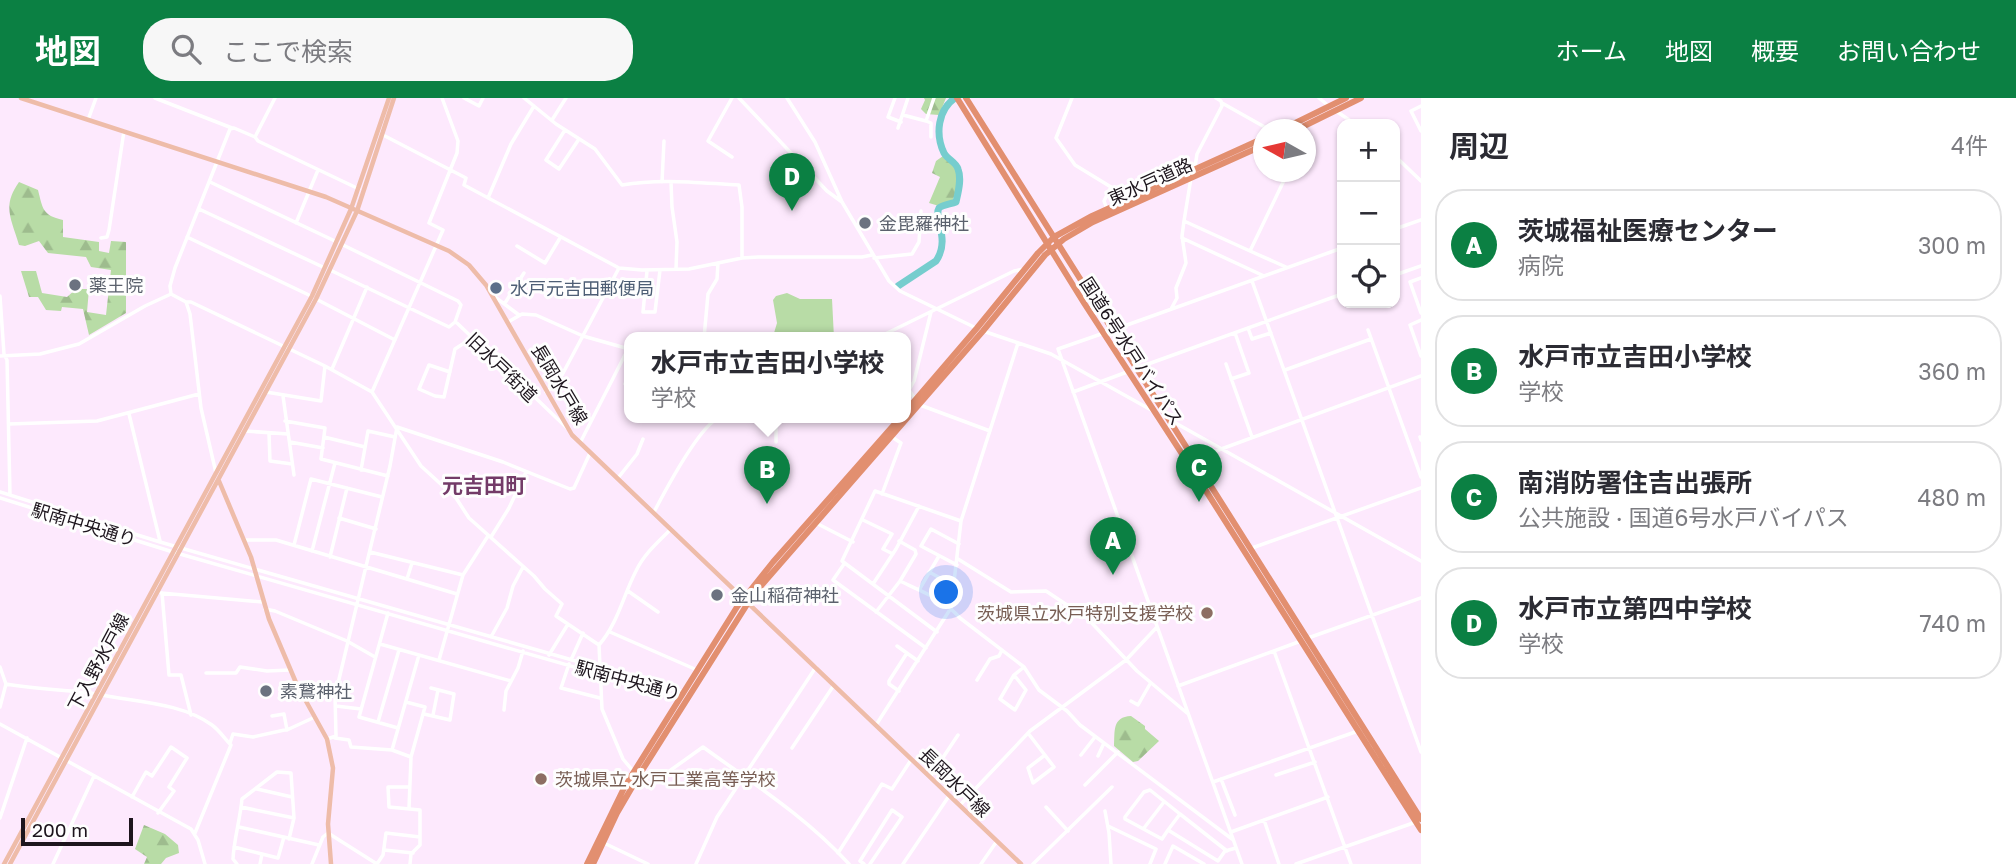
<!DOCTYPE html>
<html lang="ja">
<meta charset="utf-8">
<style>
:root{--surface:#fff;--page:#f7f7f7;--text:#2b2b33;--muted:#7c7c81;--line:#e1e1e2;--accent:#0b8043}
body{margin:0;font-family:"Golos Text","Noto Sans JP",sans-serif;background:var(--page);color:var(--text)}
.controls{position:absolute;right:21px;top:21px;display:grid;overflow:hidden;border-radius:14px;box-shadow:0 2px 5px #0004}
.controls button{width:63px;height:63px;display:grid;place-items:center;padding:0;border:0;border-bottom:2px solid var(--line);background:var(--surface);color:var(--text);font:35px sans-serif}
.compass{position:absolute;left:1253px;top:21px;width:63px;height:63px;border-radius:50%;background:var(--surface);box-shadow:0 2px 5px #0004;rotate:278deg}
.scale{position:absolute;left:21px;bottom:18px;width:112px;box-sizing:border-box;padding-left:7px;border:4px solid #1d151d;border-top:0;font-size:19px;line-height:24px;white-space:nowrap;color:#1d151d;-webkit-text-stroke:5px #fefefe;paint-order:stroke}
.you{position:absolute;left:947px;top:495px;width:24px;height:24px;margin:-18px;border:5px solid #fff;border-radius:50%;background:#1a73e8;box-shadow:0 0 0 10px #1a73e833}
.badge{display:grid;place-items:center;width:46px;height:46px;border-radius:50%;background:var(--accent);color:#fff;font-size:23px;font-weight:700}
.pin{position:absolute;translate:-50% -58px;filter:drop-shadow(0 2px 4px #0008)}
.pin::after{content:'';position:absolute;top:37px;width:24px;height:21px;background:inherit;clip-path:polygon(0 0,100% 0,50% 100%)}
.popup{position:absolute;left:624px;top:234px;width:287px;height:91px;box-sizing:border-box;display:grid;place-content:center;border-radius:14px;background:var(--surface);filter:drop-shadow(0 2px 5px #0005);font-size:23px;white-space:nowrap;color:var(--muted)}
.popup b{font-size:26px;color:var(--text)}
.popup::after{content:'';position:absolute;left:50%;top:100%;margin-left:-14px;border:14px solid transparent;border-top-color:var(--surface)}
.list{margin:0;padding:0;list-style:none}
h2{display:flex;justify-content:space-between;align-items:center;height:91px;margin:0;padding:0 28px;font-size:30px}
h2 small{font-size:23px;font-weight:400;color:var(--muted)}
.list li{display:grid;grid-template-columns:46px 1fr auto;gap:21px;align-items:center;box-sizing:border-box;height:112px;margin:0 14px 14px;padding:0 14px;border:2px solid var(--line);border-radius:28px}
.list b{display:block;font-size:26px;white-space:nowrap}
.list p{margin:0;font-size:23px;white-space:nowrap;color:var(--muted)}
.list em{font-size:23px;font-style:normal;color:var(--muted)}
.icon{flex:none;width:38px;height:38px;fill:none;stroke:currentColor;stroke-width:2;stroke-linecap:round;stroke-linejoin:round}
.map{position:relative;flex:none;width:1421px;height:766px;overflow:hidden}
header{display:flex;align-items:center;gap:42px;box-sizing:border-box;height:98px;padding:0 35px;background:var(--accent);color:#fff}
header strong{font-size:33px}
nav{display:flex;gap:38px;margin-inline-start:auto;font-size:24px}
.search{width:490px;height:63px;background:var(--page);display:flex;align-items:center;gap:18px;box-sizing:border-box;padding:0 24px;border-radius:28px;color:var(--muted);font-size:26px}
main{display:flex}
aside{flex:1;background:var(--surface)}
.map>svg:first-child{display:block}
.forest{fill:url(#forest-firs)}
.park{fill:#b8dca6}
.lines{fill:none;stroke-linecap:round;stroke-linejoin:round}
.river{stroke:#76cdce;stroke-width:7}
.minor{stroke:#fff;stroke-width:3.5}
.major{stroke:#eebca9;stroke-width:4.5}
.highway{stroke:#e28f70;stroke-width:6}
.worship-dot{fill:#6b7280;stroke:#fefefe;stroke-width:2.5}
.service-dot{fill:#5c6f8a;stroke:#fefefe;stroke-width:2.5}
.education-dot{fill:#8d6e63;stroke:#fefefe;stroke-width:2.5}
.labels{text-anchor:middle;dominant-baseline:central;stroke-width:6;stroke-linejoin:round;paint-order:stroke}
.street-label{font-size:18px;fill:#1d151d;stroke:#fefefe}
.worship-label{font-size:18px;fill:#5b616d;stroke:#fefefe;text-anchor:start}
.service-label{font-size:18px;fill:#4e5e75;stroke:#fefefe;text-anchor:start}
.education-label{font-size:18px;fill:#785e54;stroke:#fefefe;text-anchor:end}
.quarter-label{font-size:21px;font-weight:bold;fill:#733b68;stroke:#fefefe}
</style>
<header>
<strong>地図</strong>
<div class="search"><svg class="icon" aria-label="search" viewBox="0 0 24 24"><circle cx="10" cy="10" r="6"/><path d="M15 15l6 6"/></svg>ここで検索</div>
<nav><a>ホーム</a><a>地図</a><a>概要</a><a>お問い合わせ</a></nav>
</header>
<main>
<div class="map">
<svg width="1421" height="766" viewBox="0 0 1421 766">
<defs>
<pattern id="forest-firs" width="22" height="20" patternUnits="userSpaceOnUse" patternTransform="scale(1.75)"><rect width="22" height="20" fill="#b8dca6"/><path d="M5 1l3.5 6h-7zM16 11l3.5 6h-7z" fill="#9ebc8e"/></pattern>
</defs>
<rect width="100%" height="100%" fill="#fde9fd"/>
<!-- forest -->
<path class="forest" d="M924,0h22l-7,17 -13,-1 -5,-5 4,-9z
M943,58l14,13v18l-5,16 -13,3 -10,-3 11,-26 -8,-4 4,-12z
M19,84l19,8c5,19 4,25 25,30v17l36,5v9l10,2 2,-12 15,1v71l-37,22 -6,-26 -21,-2 -1,4 -15,-1 -8,-13h-9l-8,-26h15l6,22 25,4 9,-8h13l-2,23 19,3 5,-45 -20,-3 -5,-10 -38,-4 -9,-12 -14,5 -6,-1c-8,-27 -17,-39 0,-63z
M1131,618l14,10v3l14,12 -21,20 -5,1 -19,-16c1,-15 -2,-29 17,-30z
M144,727l21,9 13,11 1,8 -13,5 -5,6h-17l3,-7 -12,-8z"/>
<!-- park -->
<path class="park" d="M787,195l13,6h32l2,39h-33l-11,-4 -8,2 -8,-3 3,-10 -4,-23 3,-4z"/>
<g class="lines">
<!-- river -->
<path class="river" d="M898,188l38,-25c15,-22 -3,-43 3,-53 3,-3 12,-4 17,-6 2,-9 6,-23 2,-33 -2,-7 -11,-10 -14,-16 -9,-19 -6,-43 11,-55"/>
<!-- minor -->
<path class="minor" d="M155,0l77,30
M464,0l15,8 4,-8
M524,0l32,26 39,25 27,36c39,-7 78,-2 117,0l3,22v51
M739,0l88,93 15,11
M787,0l28,44 27,60 47,79 11,10 76,37
M895,0l-7,19 13,5
M1072,0l-16,40 19,27 36,22 -7,14 3,8
M1319,0l11,9
M1222,5l48,27
M1421,8l-10,5 10,20
M1336,13l19,13
M903,17l23,6 8,-23
M88,22l8,-22
M552,22l14,-22
M926,23l5,2v14
M898,30l10,-30
M565,32l-19,30 13,9 20,-30
M383,37l83,43 -2,7 155,83
M255,39l3,4 101,48
M1395,58l26,25
M732,59l-24,-16 24,-43
M1195,69l2,-13 25,-48 -1,-5 -5,-3
M1191,80l-7,43 66,30
M210,84l127,60
M662,84l2,-41
M671,84l1,25 5,35 -1,27
M488,100l23,-54 23,-38
M199,111l126,59
M296,125l22,-53
M1395,131l26,-9
M187,139l124,59
M101,140l6,-1 2,-7 15,-99
M1182,140l82,38
M343,147l115,56 3,4 -6,17 2,1 110,105
M517,148l28,17 15,-25
M874,160l38,-4 7,-12 2,-31
M1286,169l-36,-16 38,-79
M330,172l119,57 6,-5
M647,173l-4,41h12l5,-42
M1395,177l26,-9
M1421,180l-11,4 11,31
M1252,183l169,471
M491,196l28,21
M0,198l4,58 3,6 3,135
M316,201l79,41
M186,204h5l134,64 47,26 49,74 35,32 13,20 65,58 11,13 17,15 -6,12 43,29 3,64 21,50 10,12
M505,205l19,-30
M1171,211l6,-11 -1,-10 10,-25 -4,-27 2,-15
M1421,222l-11,5 11,31
M508,224l14,-8 14,1 47,21 46,13
M1248,230l4,11 19,-6
M1113,232l229,-82
M1368,232l53,147
M983,233l68,23 102,57
M1104,235l-46,16 184,515
M704,240l4,-44 9,-15 1,-16
M877,240l137,-67 10,-2
M0,258l40,-2 39,-10 66,-38 26,-12
M1226,266l26,73
M1137,270l205,-74
M332,271l35,-82
M1285,272l86,-31
M450,274l-21,-7 -10,24 16,7 9,1 11,-48 17,-11
M1231,281l18,-6 -14,-40
M625,286l4,-9
M905,291l4,1 5,-9 17,-69
M909,292l6,9
M266,294l55,9 4,-35
M372,294l71,-162 -14,-7 28,-70 1,-12 -16,-43
M546,294l9,-7 7,-10 57,-107 23,2 47,-1 53,-11 16,-1h104l10,-2
M1073,294l54,-20
M283,298l11,79
M920,307l70,26
M129,316l31,127
M285,323l40,7 -4,31 67,17
M1172,323l249,140
M9,326l88,-3 102,-27
M245,333l43,3
M269,336l1,27 22,3
M324,339l41,10
M1420,339l1,3
M290,344l33,6
M776,344v-24
M580,345l48,-94
M1194,361l227,-83
M361,372l7,-39 27,6
M216,375l-15,-65 -11,-94 -4,-12 -15,-8 -1,-8 5,-18 55,-139 4,-1 21,9 20,-39
M618,380l19,-24 6,-15
M0,394l160,50 524,150
M882,396l19,-51 -9,-6
M0,400l173,54 506,145
M654,414c11,-21 44,-83 64,-94
M339,420l37,11
M863,422l29,14 -9,15 10,5
M814,424l39,20
M491,439l18,-29 17,-36
M244,442h32l181,54
M294,447l17,-66 71,18
M1252,450l169,-60
M312,453l23,-88
M370,454l93,23
M330,459l17,-69
M958,461l53,33 35,-1 42,28 49,52 50,42
M844,466l-11,16 93,68
M957,467l-36,-19 10,-17 28,15
M929,474l26,14
M407,481l5,-16
M900,483c22,11 44,18 60,37l64,49 15,23 28,21 13,14 152,114
M873,486l23,-35 23,-43
M919,492l20,-34
M628,493l30,21
M161,495l102,9
M162,495l7,82h12l10,40
M265,511l10,2 72,30 28,16
M876,514l24,-31 16,-27 -1,-4 -16,-9
M388,515l-29,104 39,11
M610,534l87,38
M937,534l-95,-71 33,-70 86,30
M491,539l16,-29 6,-22 10,-19
M1308,540l113,-40
M380,546l131,37
M599,547c19,-22 24,-49 37,-74 8,-17 22,-29 35,-42
M897,548l21,15
M1274,553l77,213
M549,557l19,-31
M439,562l24,-85 25,-39
M571,562l12,-27
M569,566l-8,24 39,10
M0,569l6,17 -6,23
M206,575h30l4,-6 27,4 23,-1
M1014,577l12,15 -11,20 -15,-11 14,-24 10,-8
M977,582l13,-21 9,-3 3,-6
M6,586c30,5 60,6 91,10
M1178,588l123,-45
M899,593l-10,-7v-3l18,-28
M102,597c35,7 80,8 110,30 7,5 13,14 19,20l-36,88
M1131,603l7,4 12,-21
M336,608l25,3
M504,612l2,-19 12,-23 5,-17
M424,616l26,6 4,-26 -23,-6
M433,617l5,-25
M272,618l12,-2 3,16
M378,624l21,-72
M0,626l191,105 7,11 7,24
M876,627l75,-117 10,-87 57,-178
M1028,635l26,34 -21,16 -5,-15 17,-13
M335,640l14,2 2,7 41,3 19,7 14,-50 -19,-5
M327,641l9,-3 -1,-40 55,-230 7,-39 106,35 67,27 4,-1 16,-35
M230,645l3,-9 20,3 36,-8 26,-12
M792,650l42,-63
M392,652l27,-95
M1081,657l14,-18
M1098,658l6,-13
M1276,677l39,-13
M638,679l9,10 56,-40c51,37 103,70 146,117
M930,679l28,-42
M1221,681l14,36
M1213,684l145,-51
M1085,687l33,-33
M409,689h-21l1,20 31,3v35l-9,9 -1,10
M257,691l35,8
M132,699l14,-25 6,4 19,-29 16,11 -18,29 5,4 -16,22
M960,707l70,-74 96,-71 31,-33
M241,709l53,11
M1046,709l22,24
M409,710l2,-50
M1105,713l4,22 2,31
M0,720l27,-80
M1264,722l15,44
M1108,728l48,23 -6,15
M239,729l80,18
M1144,730l20,-26
M1168,732l-6,9 -37,-20v-2l19,-25 6,-2 30,24
M1231,734l97,-35
M606,746l42,20
M234,749l28,7
M384,752l29,3
M1227,753l-47,-37 -12,16 50,31 7,-10 11,-3
M838,755l44,-69 10,5 19,-29
M53,766l41,-88
M237,766l-4,-5c1,-20 7,-39 9,-60l35,-27 14,1 3,45 -5,21
M260,766l2,-10 16,4 6,-21
M312,766l11,-27 5,-4 49,31
M377,766l6,-9 3,-22 34,4
M696,766l21,-47 99,-150
M864,766l-4,-3 32,-51 10,7 -32,47
M903,766l46,-68
M981,766l16,-23
M1033,766l79,-77
M1165,766l8,-18 31,18
M1296,766l120,-42"/>
<!-- major -->
<path class="major" d="M21,0l305,99 123,54 20,14 17,20 86,150 449,429
M219,383l32,76 18,62 28,66 30,54 6,29 -5,56 3,40
M4,766l308,-568 39,-87 38,-111
M10,766l306,-565 41,-88 37,-113"/>
<!-- highway -->
<path class="highway" d="M957,0l127,205 117,180 220,347
M966,0l455,721
M1281,32l65,-32
M1296,32l65,-32
M905,314l72,-84 61,-75 16,-16 38,-21 172,-78
M587,766l38,-78 112,-179 36,-45 127,-144
M593,766l24,-51 21,-36 115,-182 230,-264 62,-76 19,-16 29,-17 171,-77"/>
</g>
<!-- markers -->
<g class="worship-dot">
<circle cx="865" cy="125" r="7"/>
<circle cx="75" cy="187" r="7"/>
<circle cx="717" cy="497" r="7"/>
<circle cx="266" cy="593" r="7"/>
</g>
<circle class="service-dot" cx="496" cy="190" r="7"/>
<g class="education-dot">
<circle cx="1207" cy="515" r="7"/>
<circle cx="541" cy="681" r="7"/>
</g>
<g class="labels">
<!-- street labels -->
<g class="street-label">
<text transform="translate(1150 83) rotate(-24)">東水戸道路</text>
<text transform="translate(1132 253) rotate(57)">国道6号水戸バイパス</text>
<text transform="translate(502 269) rotate(44)">旧水戸街道</text>
<text transform="translate(560 286) rotate(59)">長岡水戸線</text>
<text transform="translate(84 426) rotate(17)">駅南中央通り</text>
<text transform="translate(98 564) rotate(-62)">下入野水戸線</text>
<text transform="translate(628 582) rotate(15)">駅南中央通り</text>
<text transform="translate(955 684) rotate(44)">長岡水戸線</text>
</g>
<!-- worship labels -->
<g class="worship-label">
<text x="879" y="125">金毘羅神社</text>
<text x="89" y="187">薬王院</text>
<text x="731" y="497">金山稲荷神社</text>
<text x="280" y="593">素鵞神社</text>
</g>
<!-- service labels -->
<g class="service-label">
<text x="510" y="190">水戸元吉田郵便局</text>
</g>
<!-- education labels -->
<g class="education-label">
<text x="1193" y="515">茨城県立水戸特別支援学校</text>
<text x="555" y="681" text-anchor="start">茨城県立 水戸工業高等学校</text>
</g>
<!-- quarter labels -->
<g class="quarter-label">
<text x="484" y="387">元吉田町</text>
</g>
</g>
</svg>
<div class="controls">
<button>+</button>
<button>−</button>
<button><svg class="icon" aria-label="locate" viewBox="0 0 24 24"><circle cx="12" cy="12" r="6"/><path d="M12 2v4M12 18v4M2 12h4M18 12h4"/></svg></button>
</div>
<svg class="compass" viewBox="-18 -18 36 36"><path d="M0-13l5 13h-10z" fill="#e53935"/><path d="M0 13l5-13h-10z" fill="#7c7c81"/></svg>
<div class="scale">200 m</div>
<div class="you"></div>
<div class="pin badge" style="left:1113px;top:477px">A</div>
<div class="pin badge" style="left:767px;top:406px">B</div>
<div class="popup"><b>水戸市立吉田小学校</b>学校</div>
<div class="pin badge" style="left:1199px;top:404px">C</div>
<div class="pin badge" style="left:792px;top:113px">D</div>
</div>
<aside>
<h2>周辺<small>4件</small></h2>
<ul class="list">
<li><span class="badge">A</span><div><b>茨城福祉医療センター</b><p>病院</p></div><em>300 m</em></li>
<li><span class="badge">B</span><div><b>水戸市立吉田小学校</b><p>学校</p></div><em>360 m</em></li>
<li><span class="badge">C</span><div><b>南消防署住吉出張所</b><p>公共施設 · 国道6号水戸バイパス</p></div><em>480 m</em></li>
<li><span class="badge">D</span><div><b>水戸市立第四中学校</b><p>学校</p></div><em>740 m</em></li>
</ul>
</aside>
</main>
